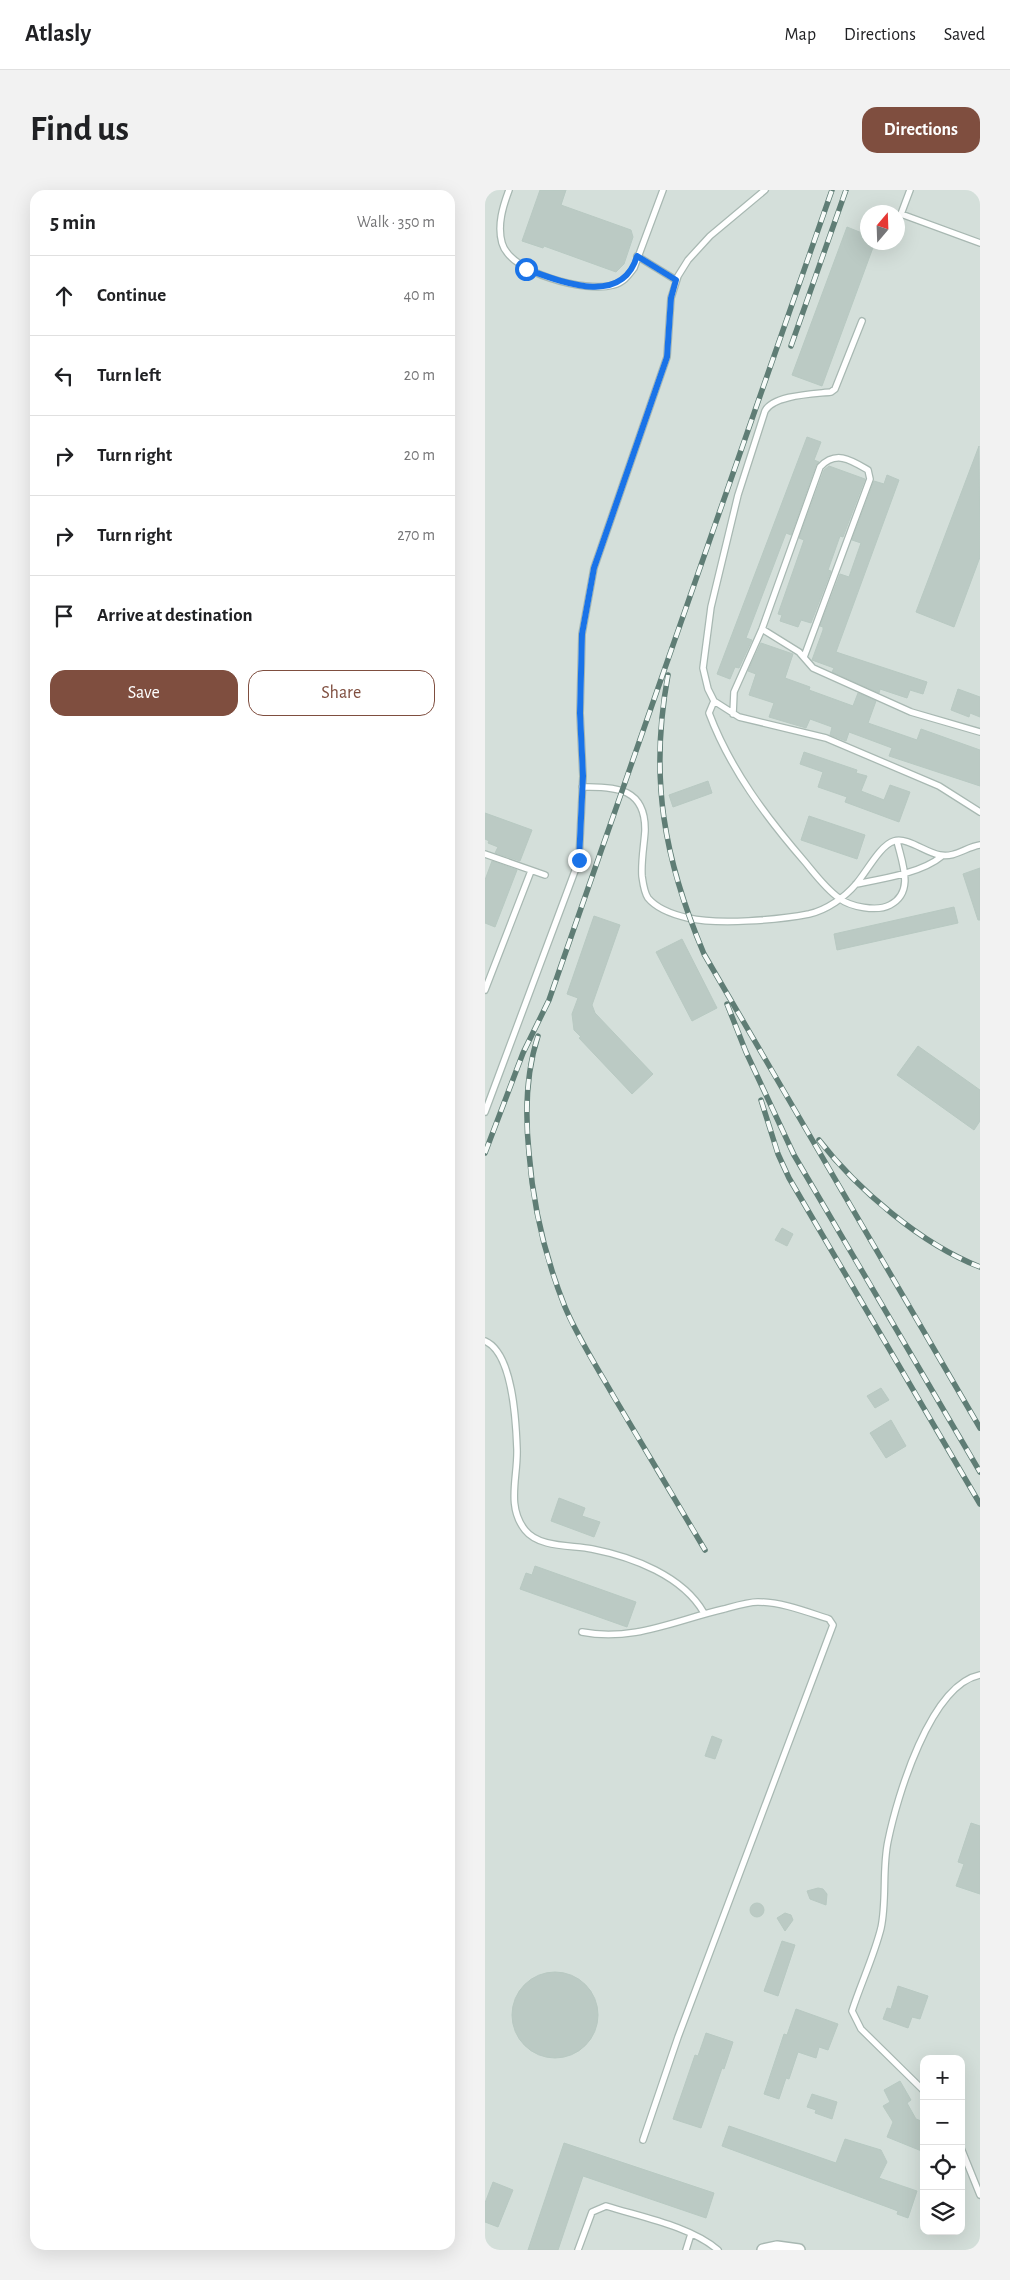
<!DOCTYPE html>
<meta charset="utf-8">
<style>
:root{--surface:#fff;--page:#f2f2f2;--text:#202124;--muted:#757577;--line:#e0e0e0;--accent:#7f4e3f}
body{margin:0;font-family:"Alegreya Sans",sans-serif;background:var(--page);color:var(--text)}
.controls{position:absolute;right:15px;bottom:15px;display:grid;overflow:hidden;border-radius:10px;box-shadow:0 5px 20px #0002}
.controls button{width:45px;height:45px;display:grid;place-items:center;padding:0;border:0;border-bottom:1px solid var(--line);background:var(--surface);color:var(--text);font:25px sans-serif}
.compass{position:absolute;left:375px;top:15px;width:45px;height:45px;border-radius:50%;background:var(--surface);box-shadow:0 5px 20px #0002;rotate:19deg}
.stop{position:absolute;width:15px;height:15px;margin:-11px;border:4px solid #1a73e8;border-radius:50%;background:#fff}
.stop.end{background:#1a73e8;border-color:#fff;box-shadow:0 1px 5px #0008}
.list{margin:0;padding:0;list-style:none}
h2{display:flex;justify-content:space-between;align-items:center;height:65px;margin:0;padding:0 20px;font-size:21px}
h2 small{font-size:16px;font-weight:400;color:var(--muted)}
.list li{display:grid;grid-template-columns:32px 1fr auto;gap:15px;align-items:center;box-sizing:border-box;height:80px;padding:0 20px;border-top:1px solid var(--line)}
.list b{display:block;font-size:19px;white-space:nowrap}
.list em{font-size:16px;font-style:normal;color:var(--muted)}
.actions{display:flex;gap:10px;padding:15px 20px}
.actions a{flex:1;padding:11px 0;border:1px solid var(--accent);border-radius:15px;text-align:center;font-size:18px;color:var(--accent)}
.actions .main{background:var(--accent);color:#fff}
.icon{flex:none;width:28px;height:28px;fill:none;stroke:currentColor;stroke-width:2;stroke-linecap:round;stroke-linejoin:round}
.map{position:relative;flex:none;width:495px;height:2060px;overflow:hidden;border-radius:15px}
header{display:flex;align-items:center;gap:30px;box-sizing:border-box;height:70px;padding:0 25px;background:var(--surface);border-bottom:1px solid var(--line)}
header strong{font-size:24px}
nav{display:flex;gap:28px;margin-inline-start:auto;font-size:18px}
.intro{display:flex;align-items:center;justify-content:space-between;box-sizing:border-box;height:120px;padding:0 30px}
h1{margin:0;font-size:35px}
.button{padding:12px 22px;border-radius:15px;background:var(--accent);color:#fff;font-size:18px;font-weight:700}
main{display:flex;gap:30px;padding:0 30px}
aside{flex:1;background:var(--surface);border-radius:15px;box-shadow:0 5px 20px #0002}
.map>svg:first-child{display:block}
.built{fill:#d4dfda;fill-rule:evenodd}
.building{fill:#bbcac4;stroke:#b8c9c2}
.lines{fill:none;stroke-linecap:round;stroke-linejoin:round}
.lane-casing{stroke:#a8b8b2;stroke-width:8}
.street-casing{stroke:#a8b8b2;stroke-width:14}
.lane{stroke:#fff;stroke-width:5.5}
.street{stroke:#fff;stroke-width:11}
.rail-casing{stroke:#5f7d75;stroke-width:5.5}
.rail{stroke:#f7fbf9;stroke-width:4;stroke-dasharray:11;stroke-linecap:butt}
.route{stroke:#1a73e8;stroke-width:6}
</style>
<header>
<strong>Atlasly</strong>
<nav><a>Map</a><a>Directions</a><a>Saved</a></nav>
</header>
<div class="intro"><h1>Find us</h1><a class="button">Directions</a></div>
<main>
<aside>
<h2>5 min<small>Walk · 350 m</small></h2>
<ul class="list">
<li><svg class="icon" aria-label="ahead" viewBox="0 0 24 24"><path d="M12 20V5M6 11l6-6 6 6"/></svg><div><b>Continue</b></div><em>40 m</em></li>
<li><svg class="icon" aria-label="left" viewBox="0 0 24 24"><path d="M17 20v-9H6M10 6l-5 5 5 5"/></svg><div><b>Turn left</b></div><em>20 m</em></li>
<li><svg class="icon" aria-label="right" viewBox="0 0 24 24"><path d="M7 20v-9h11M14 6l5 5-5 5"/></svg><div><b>Turn right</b></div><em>20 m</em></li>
<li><svg class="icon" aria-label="right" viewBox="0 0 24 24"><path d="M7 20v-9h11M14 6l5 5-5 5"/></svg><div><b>Turn right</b></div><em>270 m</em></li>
<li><svg class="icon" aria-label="arrive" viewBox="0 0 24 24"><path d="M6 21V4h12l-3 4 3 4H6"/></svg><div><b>Arrive at destination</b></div></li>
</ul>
<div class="actions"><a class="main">Save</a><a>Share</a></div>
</aside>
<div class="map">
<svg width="495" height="2060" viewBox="0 0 495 2060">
<rect width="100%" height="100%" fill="#e6efeb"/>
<!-- built -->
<path class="built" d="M0,0h495v2060h-495zM382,22h30v30h-30zM439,1869h37v172h-37z"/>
<!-- building -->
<path class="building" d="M55,0h26l-5,15 70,25 2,7 -9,27 -8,8 -72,-26 -1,2 -21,-7z
M362,37l20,8v7h8l-53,144 -30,-11z
M322,247l14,5 -7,18 5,2 -3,3 -25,70 -5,-2 -40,105 6,2 -13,28 -4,-1 -5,12 -13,-5z
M494,256l1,111 -26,70 -38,-15z
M344,276l36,13 -22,58 -3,-1 -12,34 3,1 -20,52 -10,-3 -3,7 -18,-6 2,-6 -4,-1 26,-74 -5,-2 25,-68z
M402,285l12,5 -63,172 91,30 -4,12 -13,-4 -3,8 -27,-9 -1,4 -47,-21 2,-4 -22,-8 11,-30v-3l-3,-1 20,-52 9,3 12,-34 -9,-3 22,-59 10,3z
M276,453l32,11 -8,24 25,9 -1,3 44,16 5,-13 18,8 -8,22 49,17 4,-11 59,21v36l-91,-30 3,-8 -43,-16 -3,9 -16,-6 2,-8 -22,-8 -4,9 -37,-11 5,-14 -25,-8 7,-21 -8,-3z
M473,499l22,8v20l-10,-4 -1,4 -18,-7z
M319,562l53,18 -1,3 11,3 -6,15 23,9 6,-15 20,7 -11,30 -54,-20 2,-5 -29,-10 5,-15 -23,-8z
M223,591l4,12 -39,14 -4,-12z
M0,623l47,17 -12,31 -25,-8 3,-6 -10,-4 1,-2 -4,-2z
M324,626l56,19 -8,24 -56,-19z
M7,671l25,9 -22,57 -10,-4v-43z
M495,678v52h-2l-15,-46z
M469,717l4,16 -121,27 -3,-16z
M109,726l26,9 -28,80 3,8 58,61 -21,20 -53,-56 2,-1 -7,-7 -2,-16 6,-16 -11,-4z
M197,749l35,69 -25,13 -36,-69z
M433,856l62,44v31l-6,9 -77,-55z
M297,1038l11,6 -6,12 -12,-6z
M396,1198l8,12 -14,8 -8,-12z
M406,1230l15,26 -20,12 -16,-25z
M74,1308l26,10 -3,8 18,6 -6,15 -43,-16z
M50,1376l101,36 -9,25 -107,-38 6,-16 6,2z
M227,1546l10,4 -7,19 -10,-3z
M486,1633l9,3v68l-24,-8 8,-22 -6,-2z
M333,1698l5,1 4,5 -1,11 -16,-6 -3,-8z
M265 1720a7 7 0 1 1 14 0a7 7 0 1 1-14 0Z
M300,1723l6,2 2,5 -8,11 -8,-13z
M297,1751l13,4 -17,51 -14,-5z
M27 1825a43 43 0 1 1 86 0a43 43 0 1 1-86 0Z
M413,1796l30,10 -8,23 -8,-2 -4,11 -25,-9 4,-11 4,1z
M311,1819l42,15 -10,26 -9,-3 -3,11 -18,-6 -9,27 -3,-1 -7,21 -15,-5 20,-60 3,1z
M221,1843l27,9 -9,27 -2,-1 -21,60 -28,-9 22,-64 3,1z
M415,1891l11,19 -4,3 9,16 8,3v30l-37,-15 6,-15 -10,-16 7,-4 -6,-12z
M327,1904l25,8 -5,17 -17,-6 1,-3 -9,-3z
M244,1936l107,37 9,-24 36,11 6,12 -8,16 38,13 -9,27 -11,-4 1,-3 -8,-3 -168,-62z
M79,1953l150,50 -8,25 -123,-42 -25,74h-30z
M8,1992l20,8 -15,37 -13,-5v-19z"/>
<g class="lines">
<defs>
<path id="lane" d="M24,0c-6,16 -12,35 -7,53 8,30 84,50 111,42 10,-2 15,-9 21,-17l29,-78
M425,0l-9,24 79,29
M152,66l39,24
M377,131l-27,68 -4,3c-17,2 -58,3 -66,19l-27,84 -27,112 -8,61 5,21 6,12 25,16 87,21 113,48 41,26
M277,439l37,23 14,16 98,44 69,20
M229,511l-5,12c21,56 57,104 96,149 10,12 21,27 34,36 11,9 38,14 51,7 25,-13 12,-42 7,-64
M248,524l1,-22 28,-63 58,-162c16,-17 31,-7 48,3l2,9 -66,178
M97,597c35,-1 64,2 63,44 -1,15 -4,30 -3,45 1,7 2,16 6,22 9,11 27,17 40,20 31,7 90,2 121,-4 18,-4 36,-17 47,-30 10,-11 24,-39 38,-43 14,-4 32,12 46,14 15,3 26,-8 40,-10
M0,664l60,21
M371,694c26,-5 66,-11 86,-28
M0,800l46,-119
M0,922l94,-252 4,-84 -3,-63 2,-79 12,-66 73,-211 4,-59 7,-22 10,-16 22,-24 55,-46
M0,1151c28,12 31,80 32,108 1,28 -11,57 8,81 14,18 47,15 67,19 41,8 91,27 112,64
M97,1442c51,10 94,-12 142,-23 11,-3 24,-7 34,-7 24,0 49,10 71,17l4,6 -155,412 -35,103
M439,1901l-63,-62 -9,-18c9,-28 22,-55 29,-83 6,-28 1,-59 7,-87 9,-44 42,-156 92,-166
M476,1958l19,47
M93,2060l14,-38 14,-6c35,11 84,20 112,44
M201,2060l5,-16"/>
<path id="street" d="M278,2060l14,-3 22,3"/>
</defs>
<!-- lane casing -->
<use href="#lane" class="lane-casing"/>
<!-- street casing -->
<use href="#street" class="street-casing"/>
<!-- lane -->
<use href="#lane" class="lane"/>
<!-- street -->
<use href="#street" class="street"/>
<defs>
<path id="rail" d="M306,156l55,-156
M183,485c-19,103 -4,184 36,279l276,474
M242,814l19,48 48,103 186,317
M53,846c-12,37 -13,78 -9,117 4,53 16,104 36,154 13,31 32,60 49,90 30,51 61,102 91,153
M276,910l17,54 11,24 191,326
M334,950c38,49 102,104 161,127
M0,963l38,-100 26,-53 283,-810"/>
</defs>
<!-- rail casing -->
<use href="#rail" class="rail-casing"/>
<!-- rail -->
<use href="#rail" class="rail"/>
</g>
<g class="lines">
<!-- route -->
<path class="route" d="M41,79c36,13 96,38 111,-13l39,24 -5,18 -4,59 -73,211 -12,66 -2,79 3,63 -4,84"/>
</g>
</svg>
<div class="controls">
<button>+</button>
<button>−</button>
<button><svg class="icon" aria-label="locate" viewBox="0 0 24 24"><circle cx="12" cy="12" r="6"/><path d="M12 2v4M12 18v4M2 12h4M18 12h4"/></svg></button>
<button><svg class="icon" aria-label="layers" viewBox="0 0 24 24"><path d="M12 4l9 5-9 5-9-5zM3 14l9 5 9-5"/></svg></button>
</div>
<svg class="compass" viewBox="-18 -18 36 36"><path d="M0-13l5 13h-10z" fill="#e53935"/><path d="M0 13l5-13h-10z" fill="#757577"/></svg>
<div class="stop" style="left:41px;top:79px"></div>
<div class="stop end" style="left:94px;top:670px"></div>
</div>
</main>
